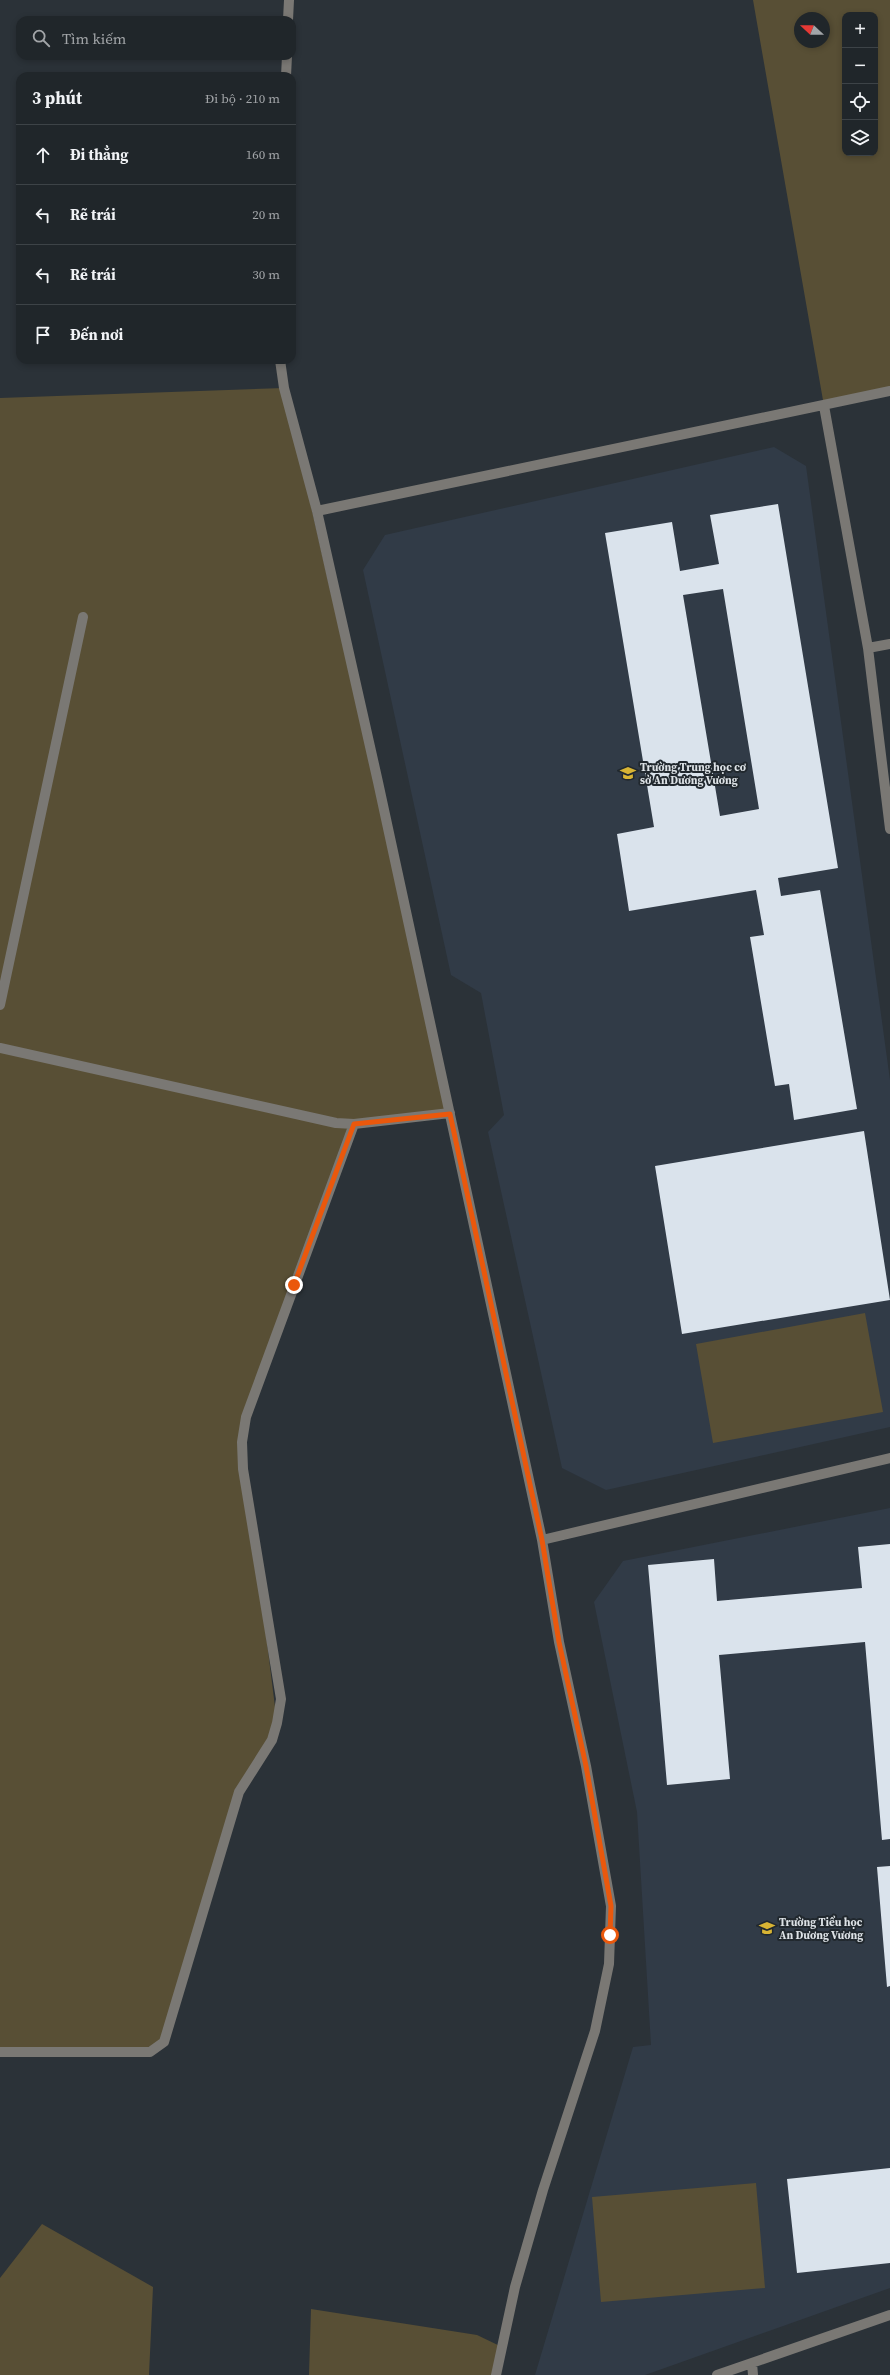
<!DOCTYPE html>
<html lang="vi">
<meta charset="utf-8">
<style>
:root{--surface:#20262a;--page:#282e32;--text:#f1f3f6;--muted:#a2a5a8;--line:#3d4347}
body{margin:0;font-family:"Source Serif 4",serif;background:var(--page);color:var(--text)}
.controls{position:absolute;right:12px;top:12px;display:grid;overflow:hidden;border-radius:8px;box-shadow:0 2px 6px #0003}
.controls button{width:36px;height:36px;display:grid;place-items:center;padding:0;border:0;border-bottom:1px solid var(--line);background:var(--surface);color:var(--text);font:20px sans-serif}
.compass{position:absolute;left:794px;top:12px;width:36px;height:36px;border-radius:50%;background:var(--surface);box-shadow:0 2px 6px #0003;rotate:292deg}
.stop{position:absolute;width:12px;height:12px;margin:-9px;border:3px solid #ea580c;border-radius:50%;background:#fff}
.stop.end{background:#ea580c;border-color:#fff;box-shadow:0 1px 4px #0008}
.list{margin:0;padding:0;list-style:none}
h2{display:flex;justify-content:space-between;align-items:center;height:52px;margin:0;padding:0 16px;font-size:17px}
h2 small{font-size:13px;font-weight:400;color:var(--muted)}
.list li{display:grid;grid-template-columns:26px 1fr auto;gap:12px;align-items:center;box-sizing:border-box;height:60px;padding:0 16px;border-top:1px solid var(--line)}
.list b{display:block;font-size:15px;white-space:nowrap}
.list em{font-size:13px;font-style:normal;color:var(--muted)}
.icon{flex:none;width:22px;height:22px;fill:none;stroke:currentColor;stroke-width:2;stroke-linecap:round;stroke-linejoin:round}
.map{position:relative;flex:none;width:890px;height:2375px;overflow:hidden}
.search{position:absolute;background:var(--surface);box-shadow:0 2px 6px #0003;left:16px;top:16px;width:280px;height:44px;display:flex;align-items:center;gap:10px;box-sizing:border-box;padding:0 14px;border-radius:12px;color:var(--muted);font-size:15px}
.panel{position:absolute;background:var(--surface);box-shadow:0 2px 6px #0003;left:16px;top:72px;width:280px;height:292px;border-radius:12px}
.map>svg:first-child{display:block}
.built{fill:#313b47}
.green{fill:#584f35;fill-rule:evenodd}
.building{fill:#dae3ec;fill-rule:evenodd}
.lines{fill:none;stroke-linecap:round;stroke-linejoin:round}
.minor{stroke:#7a7874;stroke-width:10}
.route{stroke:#ea580c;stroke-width:5}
.labels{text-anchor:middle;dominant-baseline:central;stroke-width:4;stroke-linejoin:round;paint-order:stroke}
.poi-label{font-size:11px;font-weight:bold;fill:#dde2e6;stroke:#21282e;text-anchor:start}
</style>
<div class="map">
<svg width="890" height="2375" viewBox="0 0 890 2375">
<rect width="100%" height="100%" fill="#2b3238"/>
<!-- built -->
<path class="built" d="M774,447l32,19 84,614v347l-284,63 -44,-22 -74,-336 16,-17 -23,-122 -30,-18 -88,-405 22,-35z
M890,1508v780l-245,87h-110l98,-328 18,-2 -14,-233 -43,-210 29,-41z"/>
<!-- green -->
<path class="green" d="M753,0h137v390l-66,16zM845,15h30v138h-30zM800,18h24v24h-24z
M284,388l166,725 -96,11 -112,318 35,281 -38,69 -75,250 -31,10 -133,-4v-1650z
M865,1313l18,99 -170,31 -17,-99z
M756,2183l9,105 -164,14 -9,-105z
M42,2224l111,63 -4,88h-149v-97z
M311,2309l166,26 25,12 -4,28h-189z"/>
<!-- building -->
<path class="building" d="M778,504l60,364 -60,10 3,18 39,-6 37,219 -63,11 -5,-36 -14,2 -25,-149 14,-2 -8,-45 -127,21 -12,-77 37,-7 -49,-294 67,-11 8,49 39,-7 -9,-49zM723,589l36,220 -39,7 -37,-221z
M864,1131l26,169 -208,34 -27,-168z
M890,1544v295l-8,1 -17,-198 -146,13 11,124 -63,6 -19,-220 66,-6 3,42 145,-13 -4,-41z
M890,1866v120l-3,1 -10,-120z
M890,2168v95l-93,10 -10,-94z"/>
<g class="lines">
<!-- minor -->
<path class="minor" d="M288,20l1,-20
M286,76l1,-20
M280,360l4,28 33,123 61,271 164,758 17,102 27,124 25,140 -2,58 -14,67 -52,159 -28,97 -19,88
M824,406l44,242 22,181
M317,511l573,-120
M868,648l22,-4
M0,1005l83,-388
M0,1048l336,75 18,1 96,-11
M542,1540l348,-82
M0,2052h150l14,-10 75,-250 33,-52 5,-17 4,-24 -38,-230 -1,-27 4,-25 108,-293
M752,2363l1,12
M717,2375l173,-60"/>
</g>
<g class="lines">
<!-- route -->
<path class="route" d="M294,1285l60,-161 96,-10 92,426 17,102 27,124 25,140 -1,29"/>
</g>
<!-- icons -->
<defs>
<symbol id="school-bare" viewBox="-9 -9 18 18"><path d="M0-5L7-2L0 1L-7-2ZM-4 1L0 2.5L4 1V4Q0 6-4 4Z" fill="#d8b434" stroke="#21282e" stroke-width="2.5" paint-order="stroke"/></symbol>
</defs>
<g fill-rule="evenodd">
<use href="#school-bare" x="617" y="762" width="22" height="22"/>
<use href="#school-bare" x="756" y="1917" width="22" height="22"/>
</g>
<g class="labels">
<!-- poi labels -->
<g class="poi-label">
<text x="640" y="767">Trường Trung học cơ<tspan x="640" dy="13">sở An Dương Vương</tspan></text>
<text x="779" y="1922">Trường Tiểu học<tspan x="779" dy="13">An Dương Vương</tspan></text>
</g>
</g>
</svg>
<div class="controls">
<button>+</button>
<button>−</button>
<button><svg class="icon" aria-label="locate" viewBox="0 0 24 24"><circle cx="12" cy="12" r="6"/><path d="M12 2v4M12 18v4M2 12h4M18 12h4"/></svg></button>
<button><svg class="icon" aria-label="layers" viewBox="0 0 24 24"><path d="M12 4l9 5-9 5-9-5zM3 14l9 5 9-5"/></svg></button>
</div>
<svg class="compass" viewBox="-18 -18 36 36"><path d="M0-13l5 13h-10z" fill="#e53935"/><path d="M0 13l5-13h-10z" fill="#a2a5a8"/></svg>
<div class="stop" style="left:610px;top:1935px"></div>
<div class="stop end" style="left:294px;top:1285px"></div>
<div class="search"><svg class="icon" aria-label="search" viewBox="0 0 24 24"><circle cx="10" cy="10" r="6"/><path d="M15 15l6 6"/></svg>Tìm kiếm</div>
<section class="panel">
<h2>3 phút<small>Đi bộ · 210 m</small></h2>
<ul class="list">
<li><svg class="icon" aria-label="ahead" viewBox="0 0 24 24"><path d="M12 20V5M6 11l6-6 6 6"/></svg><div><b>Đi thẳng</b></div><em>160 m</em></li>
<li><svg class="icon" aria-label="left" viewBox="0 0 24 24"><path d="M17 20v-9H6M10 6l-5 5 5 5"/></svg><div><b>Rẽ trái</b></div><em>20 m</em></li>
<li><svg class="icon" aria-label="left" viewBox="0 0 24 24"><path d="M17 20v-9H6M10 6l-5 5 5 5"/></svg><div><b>Rẽ trái</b></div><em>30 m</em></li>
<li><svg class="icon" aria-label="arrive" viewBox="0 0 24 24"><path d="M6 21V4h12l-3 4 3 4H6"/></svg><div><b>Đến nơi</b></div></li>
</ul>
</section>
</div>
